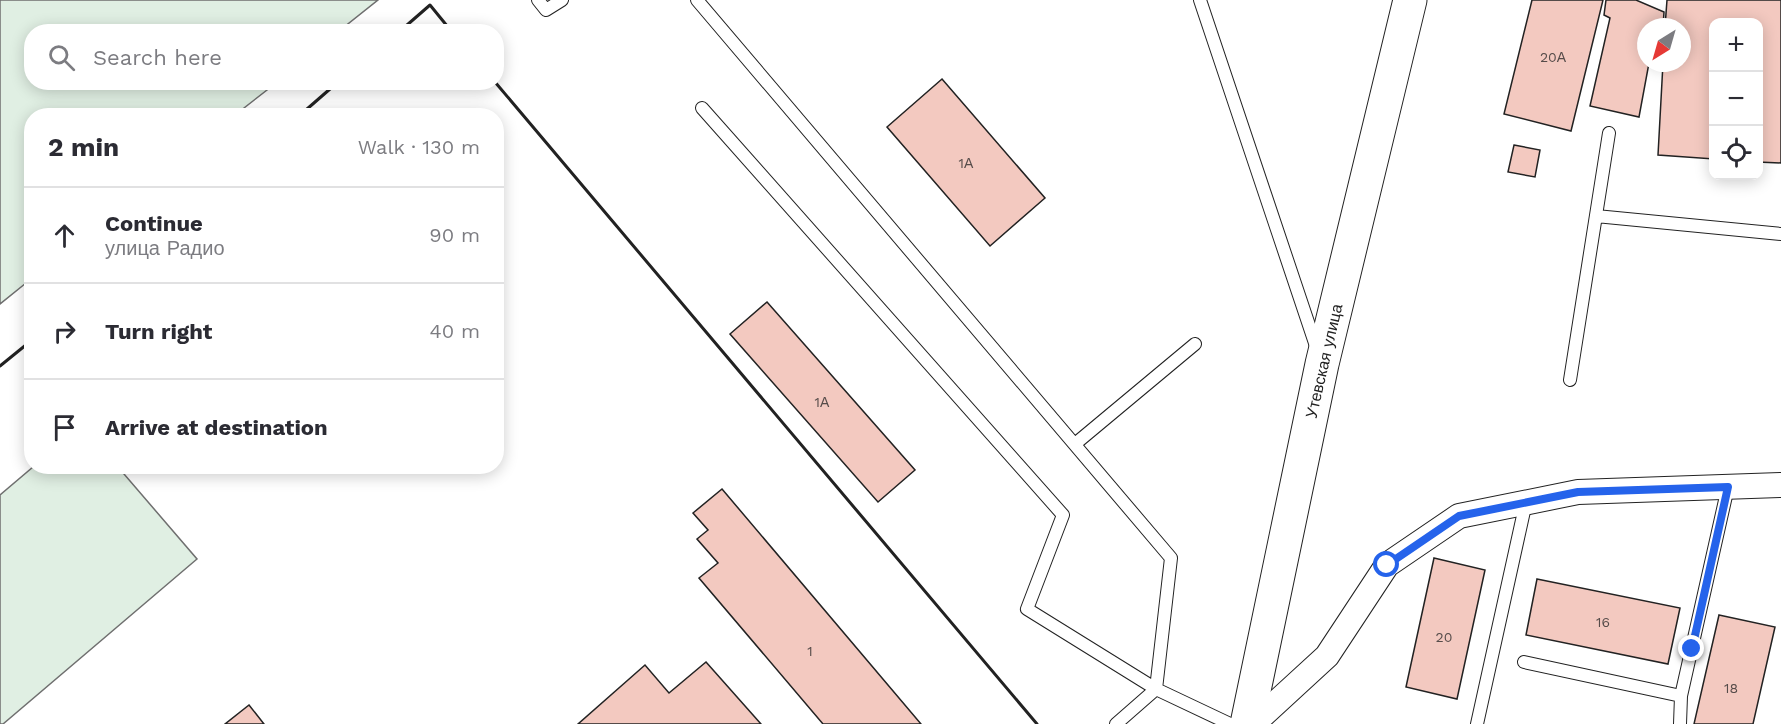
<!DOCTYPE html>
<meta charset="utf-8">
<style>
:root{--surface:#fff;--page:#f2f2f3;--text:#2b2b33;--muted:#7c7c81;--line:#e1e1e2}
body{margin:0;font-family:"Work Sans",sans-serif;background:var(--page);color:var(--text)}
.controls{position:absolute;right:18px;top:18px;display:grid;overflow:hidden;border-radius:12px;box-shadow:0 3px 15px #0003}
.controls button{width:54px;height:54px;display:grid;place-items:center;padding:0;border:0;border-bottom:2px solid var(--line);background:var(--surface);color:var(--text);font:30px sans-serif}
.compass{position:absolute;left:1637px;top:18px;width:54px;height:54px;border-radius:50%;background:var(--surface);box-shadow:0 3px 15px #0003;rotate:217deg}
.stop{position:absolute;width:18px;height:18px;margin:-14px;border:4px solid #2563eb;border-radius:50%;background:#fff}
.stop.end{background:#2563eb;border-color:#fff;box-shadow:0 2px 6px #0008}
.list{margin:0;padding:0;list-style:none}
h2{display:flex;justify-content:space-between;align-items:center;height:78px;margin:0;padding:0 24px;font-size:26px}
h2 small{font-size:20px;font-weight:400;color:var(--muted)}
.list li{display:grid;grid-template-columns:39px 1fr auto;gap:18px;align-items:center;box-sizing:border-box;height:96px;padding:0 24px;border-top:2px solid var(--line)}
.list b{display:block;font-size:22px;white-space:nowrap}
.list p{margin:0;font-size:20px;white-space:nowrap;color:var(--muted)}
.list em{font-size:20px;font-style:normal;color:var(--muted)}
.icon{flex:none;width:33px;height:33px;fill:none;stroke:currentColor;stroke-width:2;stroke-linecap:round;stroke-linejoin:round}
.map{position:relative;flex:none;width:1781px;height:724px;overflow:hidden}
.search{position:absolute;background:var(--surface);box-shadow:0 3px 15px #0003;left:24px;top:24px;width:480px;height:66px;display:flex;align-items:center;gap:15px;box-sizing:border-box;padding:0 21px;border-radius:24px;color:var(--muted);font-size:22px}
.panel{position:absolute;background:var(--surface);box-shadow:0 3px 15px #0003;left:24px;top:108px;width:480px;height:366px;border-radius:24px}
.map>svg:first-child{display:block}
.green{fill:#e0efe3;stroke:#6f6f6f;stroke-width:1.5}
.building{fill:#f3c9c0;stroke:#222;stroke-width:1.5}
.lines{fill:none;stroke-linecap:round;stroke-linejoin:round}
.service-casing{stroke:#222;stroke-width:14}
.minor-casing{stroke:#222;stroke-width:26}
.primary-casing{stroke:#222;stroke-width:35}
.service{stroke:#fff;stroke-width:12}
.minor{stroke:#fff;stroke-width:24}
.primary{stroke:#fff;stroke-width:33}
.wall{stroke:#222;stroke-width:3}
.route{stroke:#2563eb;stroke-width:8}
.labels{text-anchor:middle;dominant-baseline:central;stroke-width:4.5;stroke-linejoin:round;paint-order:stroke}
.number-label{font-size:14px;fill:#564c4a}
.street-label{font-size:16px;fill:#222;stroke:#fff}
</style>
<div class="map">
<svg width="1781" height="724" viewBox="0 0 1781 724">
<rect width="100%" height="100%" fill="#fff"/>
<!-- green -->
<path class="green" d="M0,0h378l-39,31 -307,1v50l244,1 -41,32 -203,1 -1,163 -31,25z
M33,467h85l79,92 -194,165h-3v-229z"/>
<!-- building -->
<path class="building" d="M1532,0h71l-32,131 -67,-17z
M1606,0h30l28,12 -1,15h-17v36h3l-10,54 -49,-11 20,-88 -6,-3z
M1667,0h114v163l-23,-1v-140h-44v137l-56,-4 5,-92h19v-36h-17z
M942,79l103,119 -55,48 -103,-119z
M1514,145l26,5 -5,27 -27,-5z
M767,302l148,168 -37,32 -148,-168z
M722,489l199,235h-98l-124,-146 19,-15 -21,-24 11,-9 -15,-17z
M1434,558l51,12 -28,129 -51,-12z
M1537,579l143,29 -12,56 -142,-29z
M1719,615l56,12 -22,97h-59z
M706,662l55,62h-183l67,-59 24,28z
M249,705l15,19h-39z"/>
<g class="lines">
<defs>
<path id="service" d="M538,0l8,10 16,-10
M697,0l474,558 -15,131 -129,-80 36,-94 -361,-407
M1200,0l117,349
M1596,216l185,18
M1570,380l39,-247
M1075,444l120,-100
M1524,662l157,34 47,-209
M1116,724l40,-35 74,35
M1477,724l49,-222
M1680,724l1,-28"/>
<path id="minor" d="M1253,724l74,-68 60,-91 72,-49 119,-24 203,-7"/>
<path id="primary" d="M1247,724l75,-360 88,-364"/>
</defs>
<!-- service casing -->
<use href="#service" class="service-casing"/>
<!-- minor casing -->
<use href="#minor" class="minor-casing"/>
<!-- primary casing -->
<use href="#primary" class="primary-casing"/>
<!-- service -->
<use href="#service" class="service"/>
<!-- minor -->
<use href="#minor" class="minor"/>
<!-- primary -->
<use href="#primary" class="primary"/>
<!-- wall -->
<path class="wall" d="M399,32l31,-27 22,27
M495,82l542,642
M299,116l39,-34
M0,366l32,-26"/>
</g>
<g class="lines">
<!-- route -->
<path class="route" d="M1387,565l72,-49 119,-24 150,-5 -36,162"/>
</g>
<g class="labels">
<!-- number labels -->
<g class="number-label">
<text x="1553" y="57">20А</text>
<text x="966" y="163">1А</text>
<text x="822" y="402">1А</text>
<text x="1603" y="622">16</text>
<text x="1444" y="637">20</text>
<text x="810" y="651">1</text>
<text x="1731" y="688">18</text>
</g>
<!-- street labels -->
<g class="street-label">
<text transform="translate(1324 361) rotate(-77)">Утевская улица</text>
</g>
</g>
</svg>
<div class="controls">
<button>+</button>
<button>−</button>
<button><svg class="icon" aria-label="locate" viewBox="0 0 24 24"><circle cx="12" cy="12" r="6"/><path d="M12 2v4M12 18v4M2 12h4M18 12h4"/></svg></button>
</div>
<svg class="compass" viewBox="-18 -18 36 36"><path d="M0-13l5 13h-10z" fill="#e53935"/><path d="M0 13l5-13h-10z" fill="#7c7c81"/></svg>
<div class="stop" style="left:1387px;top:565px"></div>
<div class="stop end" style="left:1692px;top:649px"></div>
<div class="search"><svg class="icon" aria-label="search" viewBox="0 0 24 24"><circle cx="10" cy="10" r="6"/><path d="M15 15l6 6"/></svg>Search here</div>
<section class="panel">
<h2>2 min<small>Walk · 130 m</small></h2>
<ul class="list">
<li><svg class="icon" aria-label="ahead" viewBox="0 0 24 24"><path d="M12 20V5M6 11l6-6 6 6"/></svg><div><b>Continue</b><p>улица Радио</p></div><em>90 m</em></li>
<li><svg class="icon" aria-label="right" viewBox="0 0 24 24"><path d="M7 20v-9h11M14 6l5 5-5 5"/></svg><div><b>Turn right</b></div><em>40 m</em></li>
<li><svg class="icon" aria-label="arrive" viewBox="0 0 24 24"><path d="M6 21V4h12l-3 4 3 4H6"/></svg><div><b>Arrive at destination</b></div></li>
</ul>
</section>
</div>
